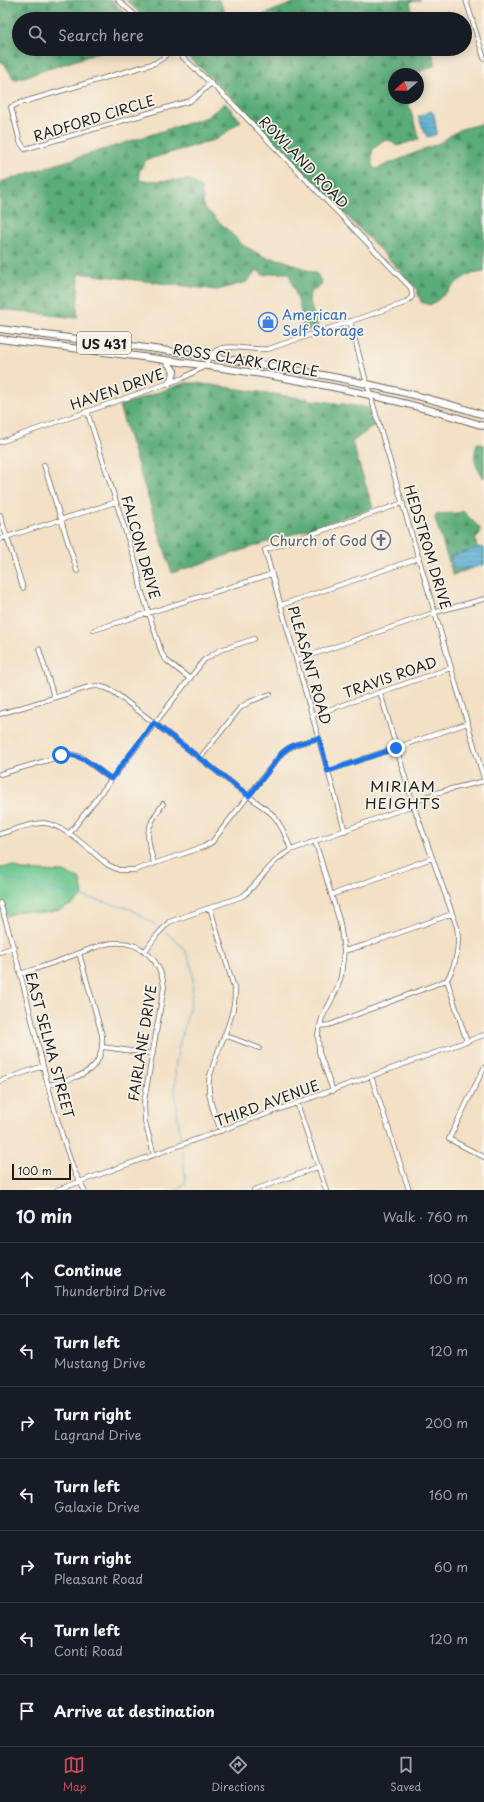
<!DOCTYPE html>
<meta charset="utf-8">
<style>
:root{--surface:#171b24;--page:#242831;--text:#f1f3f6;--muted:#9ea1a6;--line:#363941;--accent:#d1495b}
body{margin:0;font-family:"Playpen Sans",sans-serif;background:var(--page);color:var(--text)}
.compass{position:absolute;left:388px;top:68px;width:36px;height:36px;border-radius:50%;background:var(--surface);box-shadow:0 2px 10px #0003;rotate:250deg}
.scale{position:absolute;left:12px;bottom:10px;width:59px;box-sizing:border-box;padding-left:4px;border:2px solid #1c1c1c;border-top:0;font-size:11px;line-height:14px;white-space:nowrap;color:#1c1c1c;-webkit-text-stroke:3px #f7f3e8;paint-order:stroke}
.stop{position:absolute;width:12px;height:12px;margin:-9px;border:3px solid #1a73e8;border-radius:50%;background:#fff}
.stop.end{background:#1a73e8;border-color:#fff;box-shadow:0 1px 4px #0008}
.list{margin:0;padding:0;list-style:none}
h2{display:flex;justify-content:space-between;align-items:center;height:52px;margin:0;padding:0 16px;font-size:17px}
h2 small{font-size:13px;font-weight:400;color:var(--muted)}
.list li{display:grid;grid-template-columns:26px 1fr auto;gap:12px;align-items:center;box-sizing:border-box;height:72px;padding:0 16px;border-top:1px solid var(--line)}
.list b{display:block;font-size:15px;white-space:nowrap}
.list p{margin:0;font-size:13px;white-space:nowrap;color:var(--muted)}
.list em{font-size:13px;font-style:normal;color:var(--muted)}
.icon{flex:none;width:22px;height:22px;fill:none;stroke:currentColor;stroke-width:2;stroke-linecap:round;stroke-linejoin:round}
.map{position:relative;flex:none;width:484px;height:1190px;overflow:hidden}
.search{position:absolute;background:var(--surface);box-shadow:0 2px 10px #0003;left:12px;right:12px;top:12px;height:44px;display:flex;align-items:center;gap:10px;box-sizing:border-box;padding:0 14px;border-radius:22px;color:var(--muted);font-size:15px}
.sheet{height:556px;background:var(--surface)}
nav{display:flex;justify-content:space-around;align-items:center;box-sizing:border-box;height:56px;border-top:1px solid var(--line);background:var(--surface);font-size:11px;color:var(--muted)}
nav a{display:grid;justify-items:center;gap:2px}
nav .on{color:var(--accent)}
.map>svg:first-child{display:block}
.forest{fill:url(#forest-firs);stroke:#3b644a}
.park{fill:#6ec88e;stroke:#457255}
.water{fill:url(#water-rules);stroke:#396578}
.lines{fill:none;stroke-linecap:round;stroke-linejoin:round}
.stream{stroke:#56aed3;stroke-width:1}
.minor-casing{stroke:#676157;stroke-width:5.5}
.highway-casing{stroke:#676157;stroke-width:8}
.minor{stroke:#fff;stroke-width:4}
.highway{stroke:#fff;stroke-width:6}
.route{stroke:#1a73e8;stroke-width:5}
.labels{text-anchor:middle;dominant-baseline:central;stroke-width:3.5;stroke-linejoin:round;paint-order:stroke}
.shield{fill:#f7f3e8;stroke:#5e5c59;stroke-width:1}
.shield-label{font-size:13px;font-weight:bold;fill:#1c1c1c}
.street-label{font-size:14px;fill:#1c1c1c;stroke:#f7f3e8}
.shop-label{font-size:14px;fill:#366cbe;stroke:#f7f3e8;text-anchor:start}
.worship-label{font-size:14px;fill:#5b616d;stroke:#f7f3e8;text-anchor:end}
.neighbourhood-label{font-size:15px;letter-spacing:1px;fill:#1c1c1c;stroke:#f7f3e8}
</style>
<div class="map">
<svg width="484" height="1190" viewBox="0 0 484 1190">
<defs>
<pattern id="forest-firs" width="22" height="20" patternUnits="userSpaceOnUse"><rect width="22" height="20" fill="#5aac79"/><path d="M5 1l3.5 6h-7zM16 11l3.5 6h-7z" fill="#4a8b62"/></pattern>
<pattern id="water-rules" width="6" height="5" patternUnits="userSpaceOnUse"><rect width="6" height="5" fill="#56aed3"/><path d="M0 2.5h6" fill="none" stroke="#468daa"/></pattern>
</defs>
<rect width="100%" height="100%" fill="#f7f3e8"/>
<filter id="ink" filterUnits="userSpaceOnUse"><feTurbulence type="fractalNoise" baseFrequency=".025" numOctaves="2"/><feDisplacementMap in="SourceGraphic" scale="8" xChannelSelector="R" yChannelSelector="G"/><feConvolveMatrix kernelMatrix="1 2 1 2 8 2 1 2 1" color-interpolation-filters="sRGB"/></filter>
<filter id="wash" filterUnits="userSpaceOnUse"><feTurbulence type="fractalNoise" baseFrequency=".012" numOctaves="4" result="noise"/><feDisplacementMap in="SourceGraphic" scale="16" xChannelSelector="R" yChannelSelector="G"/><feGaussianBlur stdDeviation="0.9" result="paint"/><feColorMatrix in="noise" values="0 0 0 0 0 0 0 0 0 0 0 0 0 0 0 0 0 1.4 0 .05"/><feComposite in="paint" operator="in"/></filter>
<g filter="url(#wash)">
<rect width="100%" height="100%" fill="#f3e0c5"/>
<!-- forest -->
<path class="forest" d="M0,0h110l23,19h-114v30h92l-97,31 -9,-16 -5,-3z
M126,0h93l6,12v6l-79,1z
M301,0h120l-11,2 4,17h-162z
M180,49h251l5,16 -22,9h-20v24h13l12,41 -22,7 -8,-6 -7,1 -10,10v14l4,4 63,-26 22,-14 23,-6v149c-4,1 -9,1 -13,2 -14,4 -27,24 -41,31l-9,-3 -5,-14 -37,-39 -147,-151z
M225,103l16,18 -24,18 -71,21 -7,12 1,9 50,-1 11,8 3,19 40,39 21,11 18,3 34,14 5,10 -12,9 -1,7 9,27 -15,5 -3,-25 -11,-34h-11l-15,2 -6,-5 -10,12 -30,8 -138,-17 -2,45 -77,-9v-127l207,-65z
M185,383h12l173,25 4,18 -22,16 21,66 -201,65 -53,-167z
M477,443l7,2v33c-10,-12 -11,-21 -7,-35z
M463,511l17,17v6l-5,6 2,7 7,2v15l-31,11 -18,-56 1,-4c9,-3 18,0 27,-4z"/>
<!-- park -->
<path class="park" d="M14,866l7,4 43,2 16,7 3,16c-7,10 -27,18 -40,18 -6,1 -12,-2 -18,-2 -5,-1 -13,3 -18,5l-7,-20v-28z"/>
<!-- water -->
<path class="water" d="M431,111l3,3 3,19 -2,2 -8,2 -9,-20z
M481,547l3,1v17c-12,2 -37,13 -33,-9z"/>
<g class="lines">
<!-- stream -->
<path class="stream" d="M0,874l18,8h7l106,27 27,18
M165,932c52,34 17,84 11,131 -3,27 2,53 5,79
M176,1190l10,-8 -4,-32"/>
</g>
</g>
<g filter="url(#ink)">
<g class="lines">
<defs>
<path id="minor" d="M118,0l21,19
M466,0l18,58
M172,49l-9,9 -8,5 -135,40 -9,4 9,35 5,7 165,-48 7,-5 14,-13
M350,321l15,56 119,402
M87,411l50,156 4,22 21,65 5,7 22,17
M0,442l183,-64 22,-12c12,-31 37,-14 63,-17l137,-46 7,-6 -1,-9 -179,-185 -58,-54
M44,465l33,106
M0,515l23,73
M0,539l116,-37
M281,605l138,-47
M94,630l178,-56
M39,649l15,48
M297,660l139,-48 48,-13
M380,692l33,112 44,123c3,20 0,36 -10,53l20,62
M0,714l89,-27 8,-1 9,2 8,4 158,122c10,11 14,23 19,36
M313,715l138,-47
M200,758l40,-50 9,-6 21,-8
M328,771l140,-48
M0,774l69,-20 12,3 30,22
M345,831l-80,-281 138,-47
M0,834c13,-4 28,-10 42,-11 20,-1 51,30 66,42l11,5h16l68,-23 9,-5 70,-89c10,-9 23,-11 37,-15
M69,834l135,-174 16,-10 34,-11
M315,841l25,82 4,28 -3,25 -4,13 -15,29 -4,16 1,18 14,39
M154,863c-9,-28 -9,-35 9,-59
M331,895l101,-37
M0,903c29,87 42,179 73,265 3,8 8,14 11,22
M210,908l25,83c0,31 -20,59 -26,89 -2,18 6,35 12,51
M146,950l10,-14 13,-14 74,-26c18,-15 27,-35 48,-46l117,-43c22,-16 50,-19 76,-26
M344,951l21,-6 87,-31
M0,952l14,-5
M20,974c15,-5 31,-10 46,-16 15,-5 31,-13 46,-15 29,-3 49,17 52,44l-20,115 1,20 9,33
M320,1026l9,-1 118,-45
M224,1035l35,13
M103,1047l50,7
M484,1068l-35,71 35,18
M371,1076l38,114
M0,1081l43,-15
M48,1085c30,-8 57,-12 54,-50l-23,-82
M297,1103l29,87
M57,1190l427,-155
M254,1190l64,-23"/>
<path id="highway" d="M0,329c162,22 327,36 484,86
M0,339c163,21 327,36 484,87
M166,361l8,10 -1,5 -4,7"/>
</defs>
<!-- minor casing -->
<use href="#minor" class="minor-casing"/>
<!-- highway casing -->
<use href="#highway" class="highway-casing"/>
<!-- minor -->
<use href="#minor" class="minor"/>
<!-- highway -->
<use href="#highway" class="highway"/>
</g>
</g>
<g class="lines" filter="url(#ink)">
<!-- route -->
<path class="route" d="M61,755c21,-3 34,13 50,24l43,-56 95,73 33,-43c10,-10 23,-11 37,-15l9,33 68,-23"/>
</g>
<!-- icons -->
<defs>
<symbol id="shop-ring" viewBox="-11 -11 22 22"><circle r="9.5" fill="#f7f3e8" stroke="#3f7fe0" stroke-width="1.5"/><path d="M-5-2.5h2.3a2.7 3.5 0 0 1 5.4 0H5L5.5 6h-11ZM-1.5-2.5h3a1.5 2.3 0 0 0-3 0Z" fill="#3f7fe0"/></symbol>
<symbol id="church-ring" viewBox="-11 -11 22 22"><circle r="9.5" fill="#f7f3e8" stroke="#6b7280" stroke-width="1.5"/><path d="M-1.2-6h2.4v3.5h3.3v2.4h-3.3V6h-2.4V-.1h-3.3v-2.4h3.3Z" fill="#6b7280"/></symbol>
</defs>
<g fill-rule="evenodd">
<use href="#shop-ring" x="257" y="311" width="22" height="22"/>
<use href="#church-ring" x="370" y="529" width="22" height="22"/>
</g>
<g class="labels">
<!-- shield labels -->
<rect class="shield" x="77" y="332" width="54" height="22" rx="3"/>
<g class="shield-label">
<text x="104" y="343">US 431</text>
</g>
<!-- street labels -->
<g class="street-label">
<text transform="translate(94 118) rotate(-17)">RADFORD CIRCLE</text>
<text transform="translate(304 162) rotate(46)">ROWLAND ROAD</text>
<text transform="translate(246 360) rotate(9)">ROSS CLARK CIRCLE</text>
<text transform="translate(117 389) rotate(-19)">HAVEN DRIVE</text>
<text transform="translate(141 547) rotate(74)">FALCON DRIVE</text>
<text transform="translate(428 547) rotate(73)">HEDSTROM DRIVE</text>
<text transform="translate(310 665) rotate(74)">PLEASANT ROAD</text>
<text transform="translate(390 677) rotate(-19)">TRAVIS ROAD</text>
<text transform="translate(142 1043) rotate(-81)">FAIRLANE DRIVE</text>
<text transform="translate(50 1045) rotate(75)">EAST SELMA STREET</text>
<text transform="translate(267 1103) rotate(-20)">THIRD AVENUE</text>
</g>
<!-- shop labels -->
<g class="shop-label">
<text x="282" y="314">American<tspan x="282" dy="16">Self Storage</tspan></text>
</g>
<!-- worship labels -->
<g class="worship-label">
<text x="367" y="540">Church of God</text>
</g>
<!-- neighbourhood labels -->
<g class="neighbourhood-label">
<text x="403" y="785">MIRIAM<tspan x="403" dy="17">HEIGHTS</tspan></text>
</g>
</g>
</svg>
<svg class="compass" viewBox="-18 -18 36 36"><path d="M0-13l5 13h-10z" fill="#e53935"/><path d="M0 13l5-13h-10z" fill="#9ea1a6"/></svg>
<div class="scale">100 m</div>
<div class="stop" style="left:61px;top:755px"></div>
<div class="stop end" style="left:396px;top:748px"></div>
<div class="search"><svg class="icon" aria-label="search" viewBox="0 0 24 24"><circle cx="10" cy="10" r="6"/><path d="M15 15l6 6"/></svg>Search here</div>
</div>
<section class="sheet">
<h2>10 min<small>Walk · 760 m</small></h2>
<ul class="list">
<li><svg class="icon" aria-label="ahead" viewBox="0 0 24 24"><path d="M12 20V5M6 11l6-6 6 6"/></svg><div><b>Continue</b><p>Thunderbird Drive</p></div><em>100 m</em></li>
<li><svg class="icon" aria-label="left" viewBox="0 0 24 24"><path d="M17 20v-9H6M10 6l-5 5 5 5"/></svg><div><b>Turn left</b><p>Mustang Drive</p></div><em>120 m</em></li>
<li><svg class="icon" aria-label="right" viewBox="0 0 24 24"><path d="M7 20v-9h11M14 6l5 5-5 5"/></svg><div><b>Turn right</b><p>Lagrand Drive</p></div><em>200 m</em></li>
<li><svg class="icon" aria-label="left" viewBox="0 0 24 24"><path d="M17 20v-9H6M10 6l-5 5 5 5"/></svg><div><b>Turn left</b><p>Galaxie Drive</p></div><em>160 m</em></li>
<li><svg class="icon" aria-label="right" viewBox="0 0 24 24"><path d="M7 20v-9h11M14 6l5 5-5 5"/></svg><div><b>Turn right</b><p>Pleasant Road</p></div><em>60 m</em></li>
<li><svg class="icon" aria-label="left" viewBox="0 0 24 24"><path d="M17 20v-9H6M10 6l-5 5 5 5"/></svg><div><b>Turn left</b><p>Conti Road</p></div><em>120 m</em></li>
<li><svg class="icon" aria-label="arrive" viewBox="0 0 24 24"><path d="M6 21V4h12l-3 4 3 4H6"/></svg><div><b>Arrive at destination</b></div></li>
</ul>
</section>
<nav>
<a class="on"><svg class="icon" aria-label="map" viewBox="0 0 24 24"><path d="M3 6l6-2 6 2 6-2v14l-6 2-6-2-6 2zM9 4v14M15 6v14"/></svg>Map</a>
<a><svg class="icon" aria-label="directions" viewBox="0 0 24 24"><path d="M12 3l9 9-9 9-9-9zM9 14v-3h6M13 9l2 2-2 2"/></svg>Directions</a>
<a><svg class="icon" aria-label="saved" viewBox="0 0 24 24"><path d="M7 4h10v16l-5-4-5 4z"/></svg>Saved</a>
</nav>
